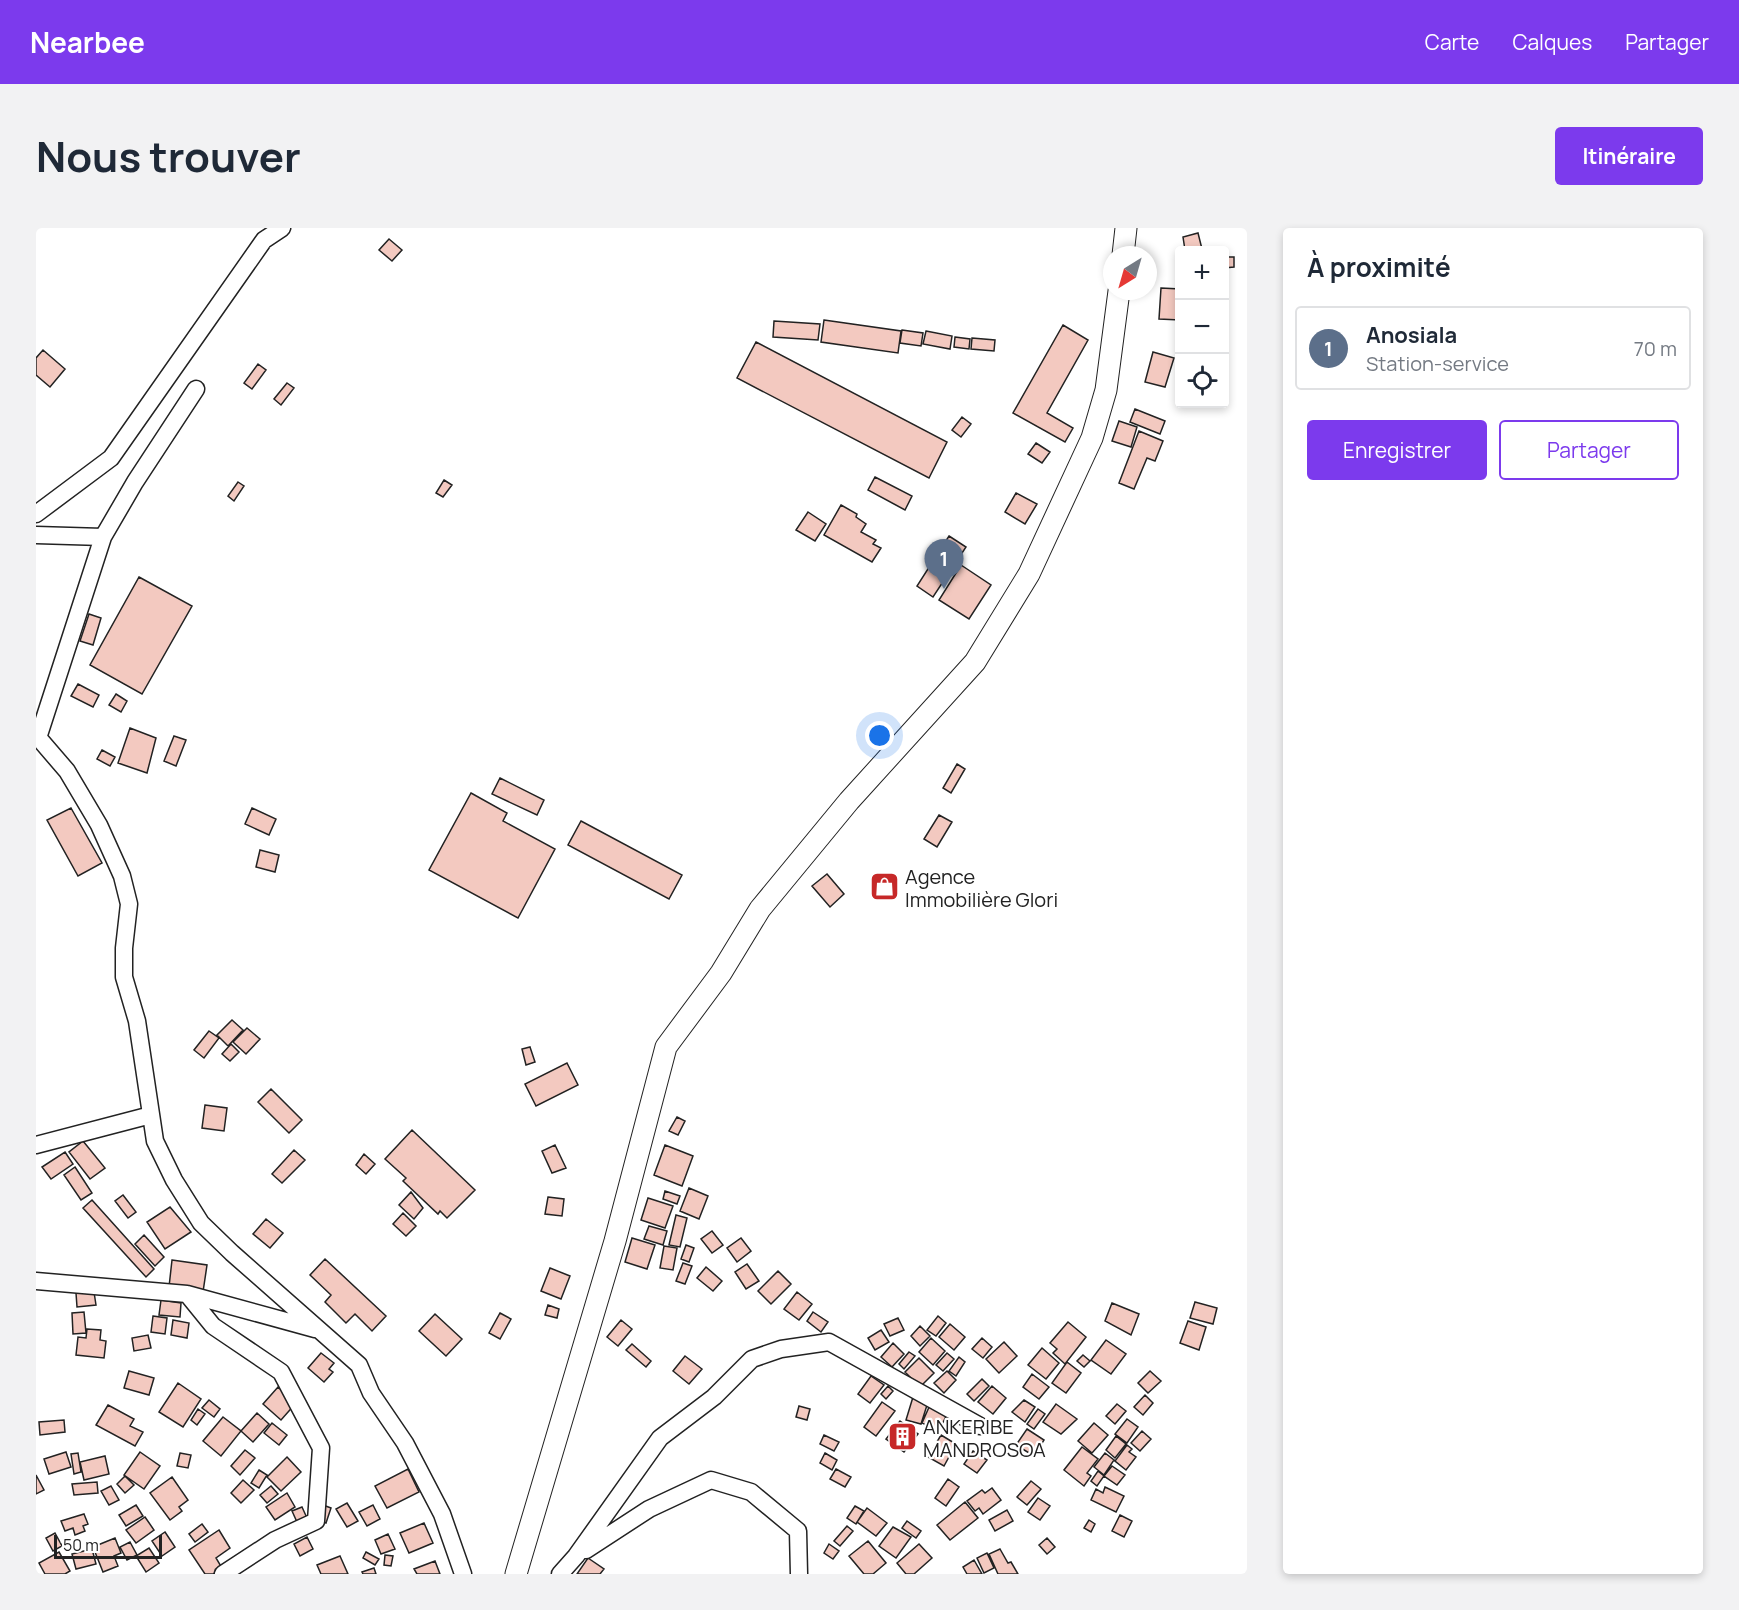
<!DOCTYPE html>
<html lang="fr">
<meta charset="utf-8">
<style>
:root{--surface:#fff;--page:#f2f2f3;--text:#1f2937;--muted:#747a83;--line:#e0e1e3;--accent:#7c3aed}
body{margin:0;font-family:Manrope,sans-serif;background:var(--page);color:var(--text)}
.controls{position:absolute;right:18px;top:18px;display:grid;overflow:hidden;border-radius:6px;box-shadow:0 3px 9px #0003}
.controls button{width:54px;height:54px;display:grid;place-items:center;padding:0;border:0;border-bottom:2px solid var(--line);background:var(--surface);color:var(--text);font:30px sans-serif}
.compass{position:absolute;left:1067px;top:18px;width:54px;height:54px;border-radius:50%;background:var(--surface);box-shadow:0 3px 9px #0003;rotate:217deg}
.scale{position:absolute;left:18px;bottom:15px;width:108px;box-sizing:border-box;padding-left:6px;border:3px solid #222;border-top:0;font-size:16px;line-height:21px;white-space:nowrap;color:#222;-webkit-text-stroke:4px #fff;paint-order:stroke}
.you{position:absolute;left:844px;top:508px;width:21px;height:21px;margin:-15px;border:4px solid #fff;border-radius:50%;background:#1a73e8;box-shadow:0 0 0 9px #1a73e833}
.badge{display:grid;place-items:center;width:39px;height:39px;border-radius:50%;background:var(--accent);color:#fff;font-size:20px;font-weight:700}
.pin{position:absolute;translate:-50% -50px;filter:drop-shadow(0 2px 3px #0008)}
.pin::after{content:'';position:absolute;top:32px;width:21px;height:18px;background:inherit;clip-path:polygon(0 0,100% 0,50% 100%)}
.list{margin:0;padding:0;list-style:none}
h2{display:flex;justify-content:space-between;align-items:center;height:78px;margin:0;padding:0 24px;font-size:26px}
h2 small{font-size:20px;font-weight:400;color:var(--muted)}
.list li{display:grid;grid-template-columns:39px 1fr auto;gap:18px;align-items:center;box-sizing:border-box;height:84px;margin:0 12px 12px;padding:0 12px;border:2px solid var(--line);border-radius:6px}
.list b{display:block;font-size:22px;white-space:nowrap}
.list p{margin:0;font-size:20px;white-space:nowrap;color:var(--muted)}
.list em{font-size:20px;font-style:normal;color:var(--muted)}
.actions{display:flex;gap:12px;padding:18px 24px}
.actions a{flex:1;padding:14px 0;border:2px solid var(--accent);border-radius:6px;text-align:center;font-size:21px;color:var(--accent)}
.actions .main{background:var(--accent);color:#fff}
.icon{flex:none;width:33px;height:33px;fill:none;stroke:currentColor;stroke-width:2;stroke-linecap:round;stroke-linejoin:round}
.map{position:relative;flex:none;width:1211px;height:1346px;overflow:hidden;border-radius:6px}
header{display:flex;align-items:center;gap:36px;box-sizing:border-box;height:84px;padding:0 30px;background:var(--accent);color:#fff}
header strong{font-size:28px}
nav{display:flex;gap:33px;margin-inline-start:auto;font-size:21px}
.intro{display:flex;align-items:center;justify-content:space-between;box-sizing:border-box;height:144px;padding:0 36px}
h1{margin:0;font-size:42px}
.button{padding:15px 27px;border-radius:6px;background:var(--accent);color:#fff;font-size:21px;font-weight:700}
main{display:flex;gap:36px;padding:0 36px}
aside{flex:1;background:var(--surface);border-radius:6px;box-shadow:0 3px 9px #0003}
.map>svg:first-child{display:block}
.building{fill:#f3c9c0;stroke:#222;stroke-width:1.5}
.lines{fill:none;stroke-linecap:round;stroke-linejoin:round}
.minor-casing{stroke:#222;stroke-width:19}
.major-casing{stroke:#222;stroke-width:23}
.minor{stroke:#fff;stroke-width:16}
.major{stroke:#fff;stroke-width:21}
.labels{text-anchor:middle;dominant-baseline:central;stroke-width:4.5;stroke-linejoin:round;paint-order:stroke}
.poi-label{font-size:20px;fill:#222;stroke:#fff;text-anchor:start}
</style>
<header>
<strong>Nearbee</strong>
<nav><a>Carte</a><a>Calques</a><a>Partager</a></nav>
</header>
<div class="intro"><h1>Nous trouver</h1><a class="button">Itinéraire</a></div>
<main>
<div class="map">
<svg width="1211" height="1346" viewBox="0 0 1211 1346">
<rect width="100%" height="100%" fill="#fff"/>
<!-- building -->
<path class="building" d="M1162,5l4,16 -17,1 -2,-13z
M353,11l13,11 -10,11 -13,-11z
M1188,29h10v10l-10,1z
M1125,60l19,1v31l-21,-1z
M788,92l77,11 -3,22 -77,-11z
M738,93l46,3 -2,16 -45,-3z
M1027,97l25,15 -41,73 26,15 -8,14 -52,-29z
M866,102l21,3 -2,13 -21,-3z
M890,103l26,5 -2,13 -27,-5z
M919,109l15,2 -1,10 -15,-2z
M936,110l23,2 -1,11 -23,-2z
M720,114l191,100 -18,36 -192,-100z
M7,122l22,19 -15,18 -14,-12v-17z
M1117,124l21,6 -9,29 -20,-5z
M222,136l8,6 -14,19 -8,-6z
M251,155l7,5 -13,17 -7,-6z
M1099,181l30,12 -5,13 -30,-12z
M926,189l9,7 -10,13 -9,-7z
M1083,193l18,6 -6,20 -19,-6z
M1103,203l24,10 -8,20 -8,-3 -13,31 -15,-6z
M1000,215l14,9 -8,11 -14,-9z
M839,249l37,19 -7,14 -37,-20z
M408,252l8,5 -9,12 -7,-4z
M202,254l6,4 -10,15 -6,-5z
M980,265l21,11 -12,20 -20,-12z
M805,277l16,9 -1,3 10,7 -5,8 15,8 -3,4 8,4 -9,14 -48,-27z
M772,284l18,12 -11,17 -19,-11z
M913,308l17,11 -33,50 -16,-11z
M925,337l30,20 -22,34 -30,-19z
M103,349l53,29 -50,88 -52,-29z
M53,386l12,4 -8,27 -13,-4z
M42,456l21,11 -6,12 -22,-11z
M80,466l11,7 -6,11 -12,-7z
M94,500l26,10 -9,35 -29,-10z
M138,508l12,4 -10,26 -12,-5z
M66,522l13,7 -5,9 -13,-7z
M921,536l8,5 -14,24 -8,-5z
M464,550l44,22 -7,15 -45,-21z
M435,565l36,20 -4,8 52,28 -37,69 -89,-48z
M35,580l31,55 -24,13 -31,-56z
M216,580l24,11 -7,16 -24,-11z
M903,587l13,7 -15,25 -13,-8z
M545,593l101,54 -13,24 -101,-54z
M224,622l19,5 -4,17 -19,-5z
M791,646l17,20 -14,13 -18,-21z
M196,792l11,10 -15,16 -11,-11z
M211,800l13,11 -14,15 -13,-12z
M173,803l10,7 -15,20 -10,-8z
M195,816l8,8 -9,9 -8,-7z
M494,819l5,15 -9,3 -4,-16z
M531,835l11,22 -42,21 -11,-22z
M235,861l31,31 -13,13 -31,-31z
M169,877l22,3 -3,23 -22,-3z
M641,889l8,4 -7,14 -9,-4z
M376,902l63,60 -28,28 -7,-7 -2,3 -35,-33 3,-3 -21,-19z
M47,913l22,27 -15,11 -21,-27z
M519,917l11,23 -14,5 -10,-22z
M629,917l28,11 -11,30 -28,-11z
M258,922l11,10 -23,23 -10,-9z
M29,924l8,12 -22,15 -9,-12z
M328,926l11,10 -9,10 -10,-9z
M39,939l17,26 -11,7 -17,-25z
M653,960l19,8 -9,23 -19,-8z
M629,963l15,5 -3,8 -14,-5z
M375,964l12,16 -9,11 -15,-14z
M87,967l13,17 -8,6 -13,-17z
M512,969l16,2 -2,17 -17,-2z
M612,970l25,8 -8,22 -24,-8z
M56,972l62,69 -8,8 -63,-69z
M134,979l21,25 -26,17 -18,-27z
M367,985l13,13 -10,10 -13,-12z
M640,987l11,3 -7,29 -11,-2z
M230,991l17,14 -13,15 -17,-14z
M613,998l18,5 -4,14 -19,-6z
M676,1003l11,14 -11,8 -11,-14z
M108,1007l20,22 -9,9 -20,-22z
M596,1010l23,7 -8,24 -22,-7z
M705,1010l10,13 -14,11 -10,-14z
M650,1017l8,3 -5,14 -8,-3z
M628,1018l13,2 -4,22 -13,-2z
M289,1031l61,57 -14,15 -17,-17 -9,9 -21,-21 6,-7 -21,-20z
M136,1032l35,5 -4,27 -34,-5z
M647,1035l9,3 -7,18 -9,-3z
M711,1036l12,17 -13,8 -11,-17z
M670,1039l16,14 -9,10 -16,-13z
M514,1040l20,8 -9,23 -20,-8z
M742,1043l13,13 -20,20 -13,-13z
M58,1064l2,13 -19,2 -1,-14z
M761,1064l15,12 -13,16 -15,-11z
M125,1072l20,3 -1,14 -21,-2z
M1159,1074l22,6 -4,16 -23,-6z
M1076,1075l27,11 -8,21 -26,-14z
M512,1077l11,4 -2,9 -12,-3z
M48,1084l2,21 -13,1 -1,-21z
M777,1084l15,10 -7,10 -14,-11z
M464,1085l11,6 -11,20 -11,-6z
M399,1086l27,25 -16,17 -27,-25z
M117,1088l14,2 -2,16 -14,-2z
M902,1088l8,7 -10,13 -9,-6z
M862,1090l6,12 -14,6 -6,-12z
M137,1092l16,3 -2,15 -16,-3z
M585,1092l11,9 -14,17 -11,-9z
M1152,1093l18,6 -7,23 -19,-7z
M1032,1094l18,15 -21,27 -12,-11 4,-4 -7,-6z
M914,1096l15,13 -11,13 -15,-13z
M884,1098l10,10 -10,10 -9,-10z
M51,1101l14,1 -1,10 6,1 -2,17 -28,-3 2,-18 8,1z
M845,1102l8,12 -14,8 -7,-12z
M112,1107l3,13 -17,3 -2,-13z
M895,1110l14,13 -12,14 -14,-13z
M946,1110l10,9 -9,11 -11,-9z
M1070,1112l20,14 -15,20 -20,-14z
M968,1114l13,14 -18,17 -13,-14z
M857,1115l11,11 -12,13 -11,-10z
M596,1116l19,17 -5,6 -20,-17z
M1006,1120l17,15 -13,16 -18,-14z
M873,1124l6,4 -11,13 -5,-5z
M285,1125l13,10 -5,6 4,3 -9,10 -16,-14z
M911,1125l7,6 -11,12 -7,-6z
M1047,1127l7,6 -6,6 -7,-6z
M649,1128l17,13 -13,15 -16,-13z
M923,1129l6,5 -9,14 -7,-5z
M883,1130l15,15 -14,14 -15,-15z
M1031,1134l14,11 -15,20 -14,-10z
M93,1143l25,7 -5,17 -25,-7z
M911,1143l9,9 -12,13 -10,-10z
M1114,1143l11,10 -13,12 -10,-10z
M996,1146l17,13 -10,12 -16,-12z
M835,1148l13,9 -14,18 -12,-9z
M946,1151l7,7 -15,15 -7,-7z
M142,1155l23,16 -18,28 -24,-15z
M852,1158l5,5 -7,8 -5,-5z
M956,1158l14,12 -13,16 -15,-12z
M242,1159l18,16 -15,17 -18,-16z
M1109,1167l8,8 -10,12 -9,-8z
M877,1169l15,5 -7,22 -15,-4z
M173,1172l11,9 -6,8 -12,-9z
M988,1172l11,7 -10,15 -13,-10z
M846,1174l13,9 -19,25 -12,-9z
M1020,1176l21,15 -16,15 -18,-12z
M1081,1176l9,7 -11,13 -9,-8z
M72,1177l26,14 -4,7 13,6 -8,14 -39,-21z
M894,1177l18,7 -9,19 -17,-8z
M763,1178l11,3 -3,11 -11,-3z
M162,1181l7,5 -8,11 -6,-5z
M1002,1181l7,5 -11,15 -7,-5z
M221,1185l12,11 -16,18 -12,-11z
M187,1189l18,14 -20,25 -18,-15z
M1091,1191l11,8 -11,16 -12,-9z
M28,1192l1,12 -25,3 -1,-13z
M864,1193l18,13 -14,18 -18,-13z
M236,1195l15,12 -8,10 -15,-12z
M1058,1195l14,12 -16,18 -14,-12z
M991,1201l17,11 -10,16 -18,-11z
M1106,1203l9,8 -11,12 -9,-8z
M788,1207l15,7 -5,9 -14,-7z
M905,1207l15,9 -12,22 -16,-9z
M1080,1208l10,8 -11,14 -9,-8z
M1091,1217l5,4 -3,3 7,5 -10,13 -11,-9z
M1046,1219l16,12 -11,14 4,3 -7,10 -20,-16z
M209,1222l10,8 -15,17 -9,-9z
M937,1223l14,9 -10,13 -13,-9z
M30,1224l5,15 -22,7 -5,-15z
M104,1224l20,14 -16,23 -20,-14z
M42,1225l3,19 -7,2 -3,-20z
M144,1225l11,2 -3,13 -11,-2z
M789,1225l12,7 -5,10 -12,-7z
M1069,1225l9,7 -10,15 -10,-8z
M69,1228l4,18 -25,6 -4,-18z
M251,1229l14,15 -20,19 -14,-14z
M1076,1238l13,9 -8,10 -13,-9z
M372,1241l11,23 -32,16 -12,-22z
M800,1241l15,8 -6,10 -15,-8z
M223,1242l8,5 -8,13 -8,-5z
M1062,1243l6,5 -7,10 -6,-5z
M0,1247l8,15 -8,4z
M89,1248l9,9 -9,8 -8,-9z
M136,1249l16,23 -9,7 3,4 -12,9 -20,-27z
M912,1251l11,8 -13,19 -11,-8z
M207,1252l11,10 -13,13 -10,-10z
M995,1253l10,8 -14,16 -10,-8z
M61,1254l1,11 -24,2 -2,-11z
M75,1258l8,14 -10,5 -8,-14z
M235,1258l7,8 -11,9 -7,-8z
M1069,1259l19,9 -8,16 -25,-12 5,-11 7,4z
M956,1260l9,12 -18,14 -4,-6 -4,3 -8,-10 15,-11 3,3z
M251,1265l8,14 -20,13 -9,-13z
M1002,1270l12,8 -10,14 -12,-8z
M929,1274l13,16 -28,22 -13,-15z
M311,1275l11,18 -11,6 -11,-18z
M100,1277l7,11 -17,10 -7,-11z
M287,1277l8,3 -5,15 -8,-3z
M337,1277l7,14 -13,7 -8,-14z
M819,1278l9,5 -8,13 -9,-6z
M266,1279l5,11 -10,4 -5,-11z
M831,1280l20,15 -11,13 -19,-14z
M971,1282l6,11 -18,10 -6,-11z
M48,1286l4,10 -5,2 2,5 -10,4 -2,-7 -8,3 -4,-10z
M1084,1287l12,6 -8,16 -12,-6z
M109,1289l9,13 -18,13 -10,-13z
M1053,1292l6,4 -4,8 -7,-4z
M871,1293l14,10 -5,7 -14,-10z
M388,1295l9,20 -24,10 -9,-20z
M166,1296l6,8 -13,10 -6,-8z
M811,1298l6,5 -13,15 -6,-5z
M857,1299l18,10 -15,21 -17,-12z
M183,1302l11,18 -14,10 6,10 -9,6h-8l-16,-24z
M129,1304l10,15 -13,9 -10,-15z
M19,1305l7,13 -9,5 -7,-13z
M352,1306l7,15 -14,5 -6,-14z
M271,1309l6,12 -13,7 -6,-12z
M79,1310l6,15 -7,3 4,10 -15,6 -10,-25z
M1011,1310l8,9 -8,7 -8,-9z
M832,1313l18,22 -13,11h-9l-15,-18z
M94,1314l7,13 -10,5 -7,-13z
M793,1316l10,7 -6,8 -9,-6z
M883,1316l13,14 -18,16h-8l-9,-11z
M113,1320l10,15 -13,9 -10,-16z
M56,1321l4,15 -20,5 -4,-15z
M964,1321l8,14 3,-1 7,12h-20l-9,-20z
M23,1324l11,19 -5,3h-20l-6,-11z
M330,1324l13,7 -4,6 -12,-7z
M951,1325l7,15 -10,5 -7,-15z
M349,1327l8,1 -2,10 -7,-1z
M304,1328l8,18h-27l-4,-9z
M552,1330l16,11 -4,5h-23z
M938,1332l8,14h-15l-4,-7z
M399,1333l5,13h-23l-3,-5z
M338,1340l2,6h-13l-1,-2z"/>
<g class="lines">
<defs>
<path id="minor" d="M0,286l75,-56 153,-218 18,-12
M0,307l67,2
M0,507l31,36 32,54 23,51 7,28 -5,44v29l13,44 18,120 19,39 27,43 31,30 127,112 12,28 34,50 37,71 21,60
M2,510l65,-201 32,-55 61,-93
M0,917l115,-30
M0,1053l151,13 128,35
M151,1066l26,32 68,46 40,76 -5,73 -41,19 -52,34
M550,1322l63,-41 62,-29 40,12 47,39 1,43
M524,1346l16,-18 84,-118 54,-41 38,-38 29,-10 48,-7 151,84"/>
<path id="major" d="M1087,27l3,-27
M480,1346l99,-333 51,-194 55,-74 39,-64 89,-108 126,-139 54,-88 63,-136 14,-48 13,-99"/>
</defs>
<!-- minor casing -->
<use href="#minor" class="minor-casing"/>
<!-- major casing -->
<use href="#major" class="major-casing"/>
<!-- minor -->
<use href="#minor" class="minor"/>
<!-- major -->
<use href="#major" class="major"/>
</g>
<!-- icons -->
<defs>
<symbol id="shop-square" viewBox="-11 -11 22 22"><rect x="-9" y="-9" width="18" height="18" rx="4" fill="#c62828" stroke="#fff"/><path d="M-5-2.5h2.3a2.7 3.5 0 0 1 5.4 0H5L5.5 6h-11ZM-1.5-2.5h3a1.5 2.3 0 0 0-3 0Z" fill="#fff"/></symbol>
<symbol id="building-square" viewBox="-11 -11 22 22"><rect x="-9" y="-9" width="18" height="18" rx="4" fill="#c62828" stroke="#fff"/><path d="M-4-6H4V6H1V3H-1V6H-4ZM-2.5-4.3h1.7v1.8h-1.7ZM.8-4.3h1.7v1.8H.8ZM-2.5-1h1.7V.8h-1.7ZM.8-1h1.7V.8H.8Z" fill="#fff"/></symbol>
</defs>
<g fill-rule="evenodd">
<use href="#shop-square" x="832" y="642" width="33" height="33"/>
<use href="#building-square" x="850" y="1192" width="33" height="33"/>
</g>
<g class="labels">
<!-- poi labels -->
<g class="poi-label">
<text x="869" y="648">Agence<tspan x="869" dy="23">Immobilière Glori</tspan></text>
<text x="887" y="1198">ANKERIBE<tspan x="887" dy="23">MANDROSOA</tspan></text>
</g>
</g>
</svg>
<div class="controls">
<button>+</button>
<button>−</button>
<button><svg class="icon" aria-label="locate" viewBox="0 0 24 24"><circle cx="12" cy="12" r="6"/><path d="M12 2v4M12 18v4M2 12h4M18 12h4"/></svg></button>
</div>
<svg class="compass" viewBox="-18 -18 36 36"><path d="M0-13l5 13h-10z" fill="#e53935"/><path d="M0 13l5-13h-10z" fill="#747a83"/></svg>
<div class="scale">50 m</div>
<div class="you"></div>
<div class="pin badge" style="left:908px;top:361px;background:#5c6f8a">1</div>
</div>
<aside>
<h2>À proximité<small></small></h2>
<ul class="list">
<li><span class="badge" style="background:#5c6f8a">1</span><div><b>Anosiala</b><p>Station-service</p></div><em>70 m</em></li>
</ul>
<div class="actions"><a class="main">Enregistrer</a><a>Partager</a></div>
</aside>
</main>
